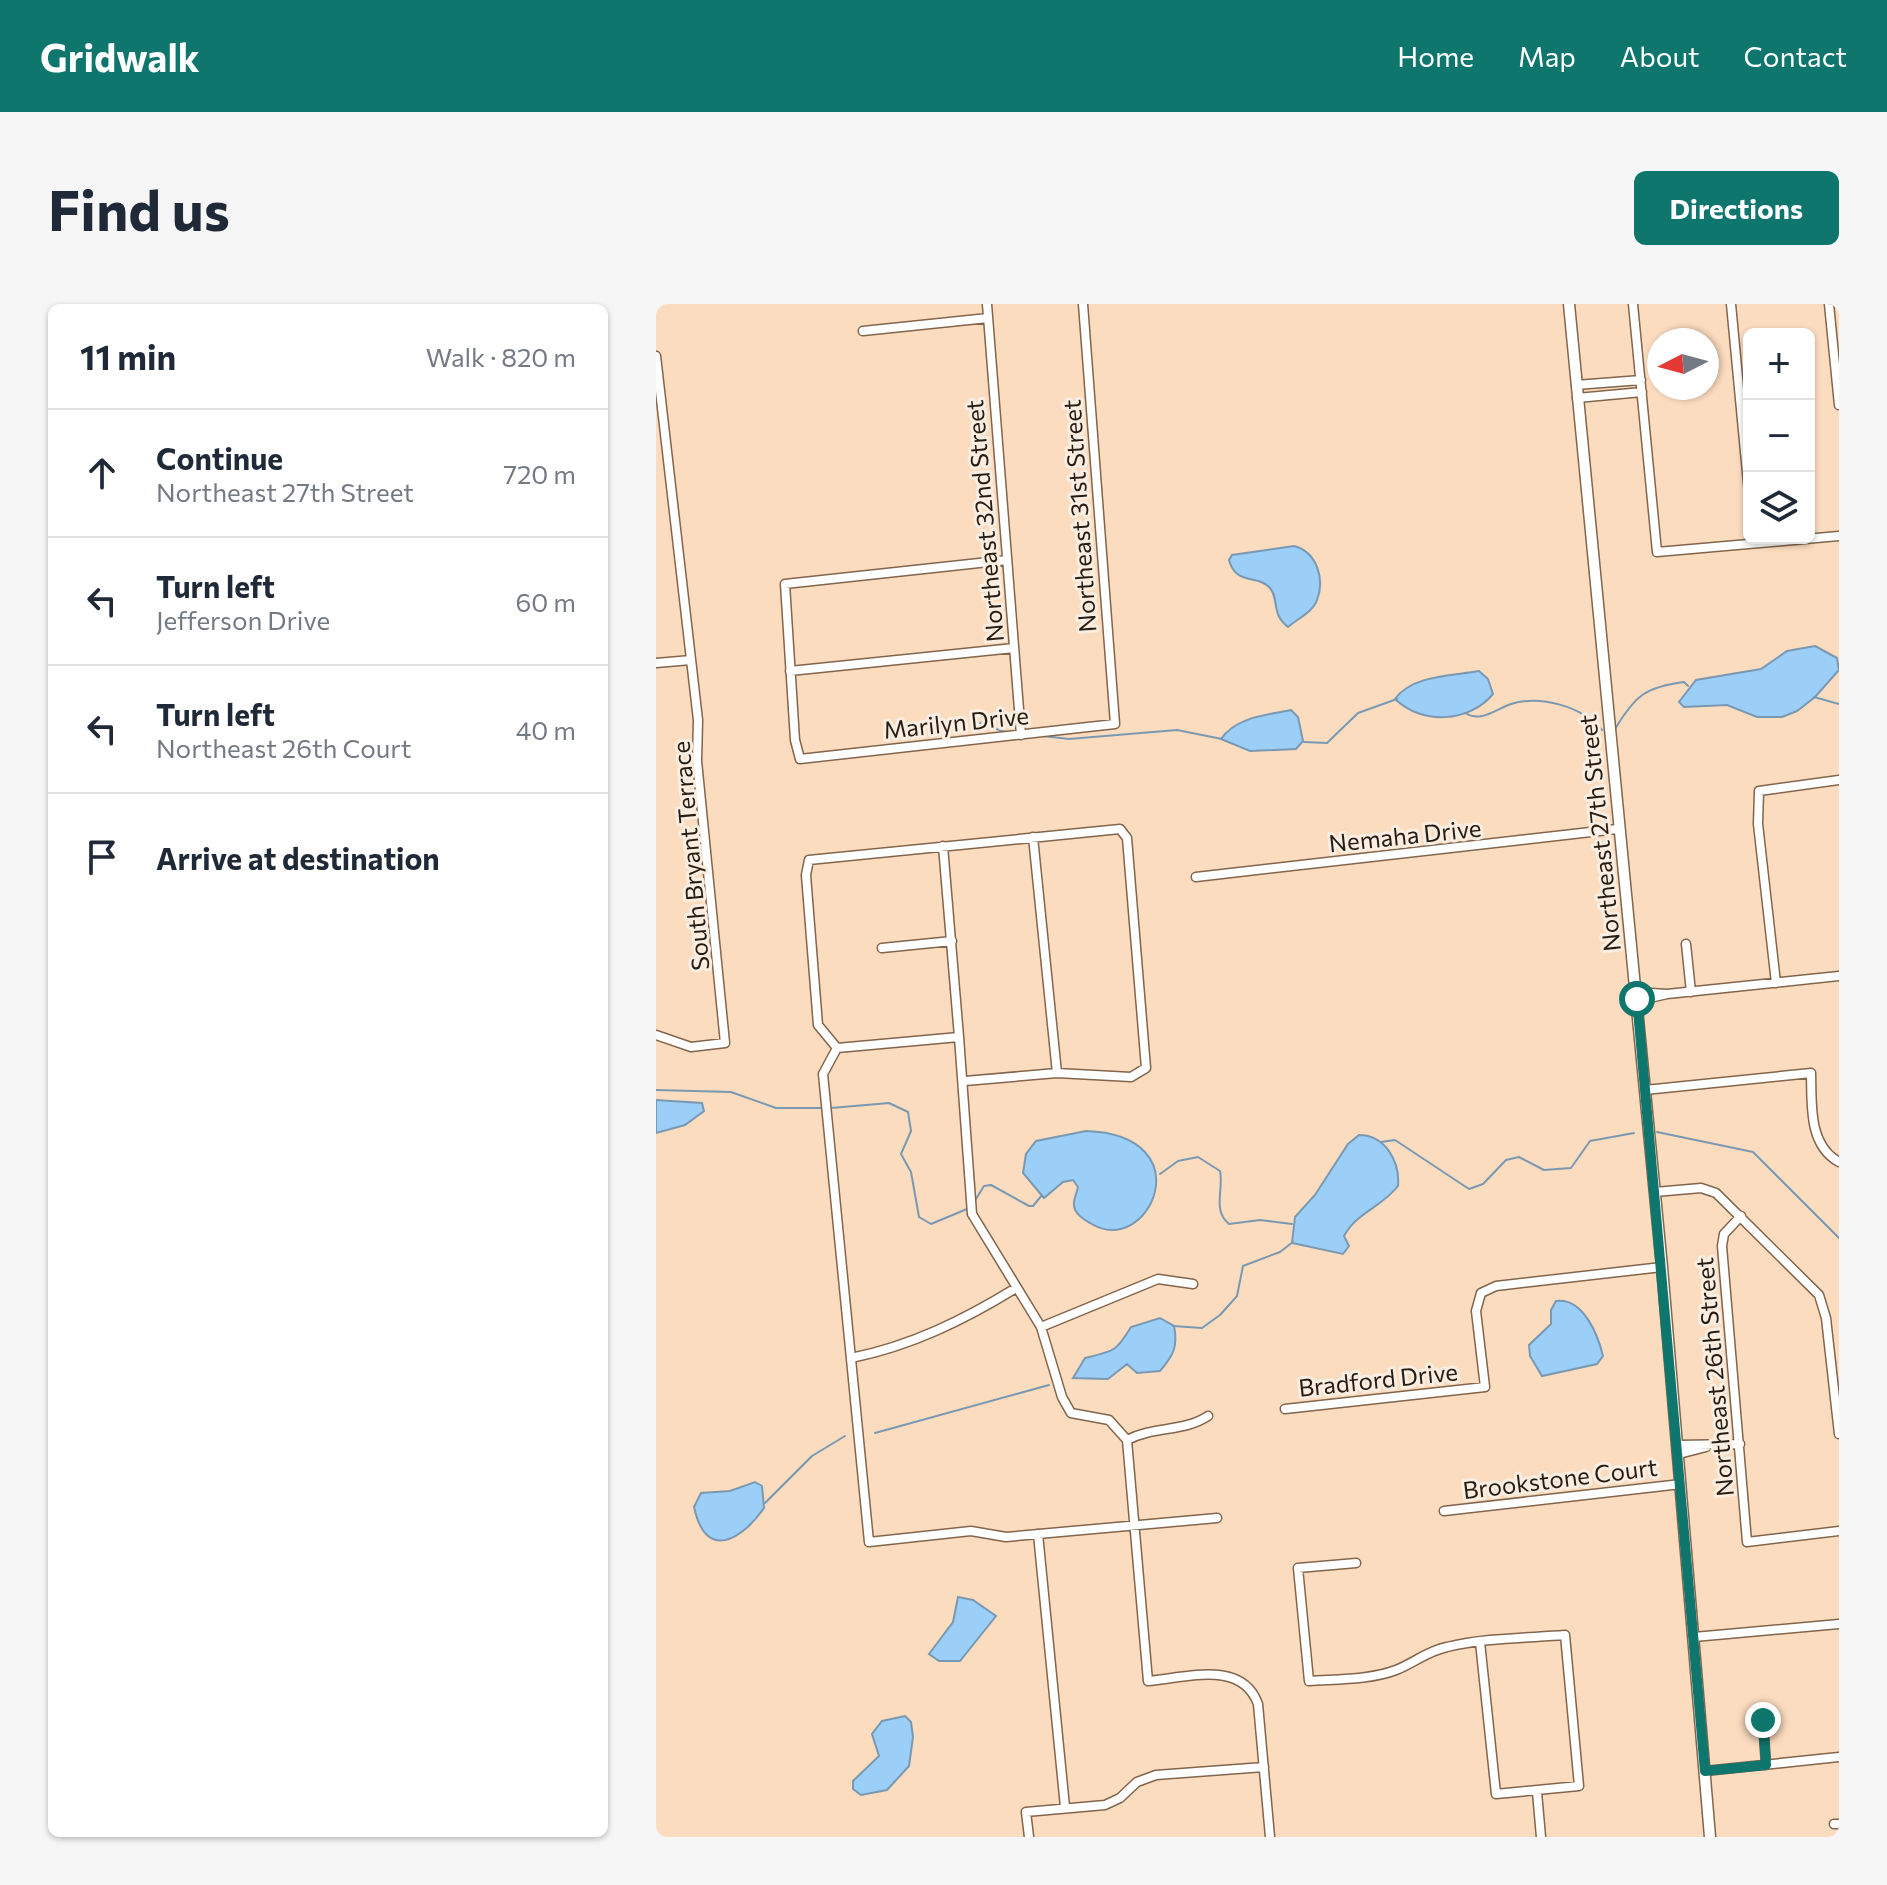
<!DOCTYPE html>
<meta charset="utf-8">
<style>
:root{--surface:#fff;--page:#f6f6f7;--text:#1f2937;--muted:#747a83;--line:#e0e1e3;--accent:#0f766e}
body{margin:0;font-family:Commissioner,sans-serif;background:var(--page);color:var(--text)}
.controls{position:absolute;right:24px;top:24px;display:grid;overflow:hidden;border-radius:12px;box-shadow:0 2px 6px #0004}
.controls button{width:72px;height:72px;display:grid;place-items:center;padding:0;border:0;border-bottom:2px solid var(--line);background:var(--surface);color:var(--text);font:40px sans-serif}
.compass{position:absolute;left:991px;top:24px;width:72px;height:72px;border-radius:50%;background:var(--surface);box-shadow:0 2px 6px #0004;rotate:264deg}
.stop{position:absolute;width:24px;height:24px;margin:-18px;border:6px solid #0f766e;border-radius:50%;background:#fff}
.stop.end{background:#0f766e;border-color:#fff;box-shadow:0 2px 8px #0008}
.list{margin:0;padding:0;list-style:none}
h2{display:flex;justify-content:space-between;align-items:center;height:104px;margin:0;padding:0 32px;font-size:34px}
h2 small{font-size:26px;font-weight:400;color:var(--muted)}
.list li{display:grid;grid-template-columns:52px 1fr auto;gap:24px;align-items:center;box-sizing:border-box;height:128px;padding:0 32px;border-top:2px solid var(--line)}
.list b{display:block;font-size:30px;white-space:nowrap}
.list p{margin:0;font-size:26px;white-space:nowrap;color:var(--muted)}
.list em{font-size:26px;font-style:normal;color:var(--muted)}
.icon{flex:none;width:44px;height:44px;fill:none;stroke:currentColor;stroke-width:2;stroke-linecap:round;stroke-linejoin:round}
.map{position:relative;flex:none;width:1183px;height:1533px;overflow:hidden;border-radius:12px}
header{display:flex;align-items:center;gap:48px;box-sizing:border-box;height:112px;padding:0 40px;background:var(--accent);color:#fff}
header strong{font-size:38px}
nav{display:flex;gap:44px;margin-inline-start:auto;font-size:28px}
.intro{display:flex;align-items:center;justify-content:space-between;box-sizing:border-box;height:192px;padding:0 48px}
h1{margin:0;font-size:56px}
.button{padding:20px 36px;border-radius:12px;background:var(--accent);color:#fff;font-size:28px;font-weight:700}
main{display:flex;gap:48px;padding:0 48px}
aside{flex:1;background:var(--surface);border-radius:12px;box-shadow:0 2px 6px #0004}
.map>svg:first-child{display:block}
.water{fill:#9ccff8;stroke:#7999b3;stroke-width:2}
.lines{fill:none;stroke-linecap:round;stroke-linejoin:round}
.stream{stroke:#7999b3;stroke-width:2}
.minor-casing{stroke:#81654c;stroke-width:11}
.tertiary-casing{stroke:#81654c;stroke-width:13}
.minor{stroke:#fff;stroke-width:8}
.tertiary{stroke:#fff;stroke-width:10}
.route{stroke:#0f766e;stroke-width:10}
.labels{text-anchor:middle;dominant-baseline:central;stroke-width:6;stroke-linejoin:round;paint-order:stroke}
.street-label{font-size:24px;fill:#271c11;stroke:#faede2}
</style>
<header>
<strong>Gridwalk</strong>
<nav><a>Home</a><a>Map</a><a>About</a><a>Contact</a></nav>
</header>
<div class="intro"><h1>Find us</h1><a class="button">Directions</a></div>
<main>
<aside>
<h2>11 min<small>Walk · 820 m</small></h2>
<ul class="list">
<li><svg class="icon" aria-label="ahead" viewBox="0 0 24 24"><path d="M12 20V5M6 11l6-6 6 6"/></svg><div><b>Continue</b><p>Northeast 27th Street</p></div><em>720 m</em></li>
<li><svg class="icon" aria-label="left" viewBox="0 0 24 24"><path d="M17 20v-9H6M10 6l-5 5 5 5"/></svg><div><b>Turn left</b><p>Jefferson Drive</p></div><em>60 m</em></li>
<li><svg class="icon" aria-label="left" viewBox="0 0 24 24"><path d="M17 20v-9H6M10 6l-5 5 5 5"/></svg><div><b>Turn left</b><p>Northeast 26th Court</p></div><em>40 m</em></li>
<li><svg class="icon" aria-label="arrive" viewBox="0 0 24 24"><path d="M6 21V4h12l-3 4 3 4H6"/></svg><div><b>Arrive at destination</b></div></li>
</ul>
</aside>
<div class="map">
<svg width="1183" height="1533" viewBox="0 0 1183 1533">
<rect width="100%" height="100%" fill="#fcdcbf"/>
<!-- water -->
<path class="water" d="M638,242c23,6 31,33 23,54 -4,12 -20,19 -29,27 -18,-14 -8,-29 -19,-40 -12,-13 -33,-1 -40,-27l3,-5z
M1159,342l22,12 2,12 -24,27 -18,14 -15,6h-25l-30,-12 -43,2 -5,-5 17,-22 65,-11 26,-18z
M823,367l9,8 5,15c-24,29 -71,31 -98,5 17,-24 56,-23 84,-28z
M635,406l7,7 5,24 -7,8 -46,2 -29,-12c15,-22 46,-24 70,-29z
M0,796l46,3 2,8 -19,14 -29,8z
M430,827c119,4 63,129 4,92 -6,-3 -16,-10 -16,-18 -1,-6 3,-12 4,-18l-5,-7 -10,2 -19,16 -21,-25 3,-19 10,-13z
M703,831c26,0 41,26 39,51 -16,21 -42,27 -54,50l5,10 -6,8 -51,-11 3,-26 20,-22 33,-51z
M900,997c27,-4 42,34 47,55l-6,8 -55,12 -12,-20 -1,-11 22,-21v-14z
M504,1014l14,8c4,20 0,29 -14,45l-23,2 -10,-9 -19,15 -35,-1 12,-20c29,-7 31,-6 46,-31z
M99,1178l7,4 2,22c-23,33 -58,53 -70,-1l7,-14 29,-2z
M302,1293l15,3 23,16 -36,45h-21l-10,-7 24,-32z
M249,1412l6,6 2,15 -4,29 -22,24 -26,5 -8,-6v-8l26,-25 -7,-22 10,-13z"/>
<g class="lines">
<!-- stream -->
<path class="stream" d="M1158,393l25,7
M809,409c16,10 31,-4 46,-9 30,-9 70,2 91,26
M324,419l25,9
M959,425c20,-33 30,-42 69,-47l4,4
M387,432l26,3 108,-9 45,9
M648,438l23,1 31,-30 39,-14
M0,786l75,2 45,16h48
M175,804l58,-5 19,9 3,19 -10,23 10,18 8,45 12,7 36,-15
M1001,828l96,20 86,86
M725,838l14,-2 74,49 14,-5 23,-24 13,-3 25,13 27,-2 19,-27 44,-8
M504,870l18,-13 20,-4 22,14c4,19 -8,39 9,53l31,-4 32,4
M318,898l10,-16 7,-1 38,21h4l9,-11
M517,1022l29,2 18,-13 17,-19 6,-30 37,-14 13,-10
M219,1129l174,-48
M109,1199l47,-47 33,-20"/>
<defs>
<path id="minor" d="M331,0l34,431
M977,0l24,248 182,-16
M1075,0l18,190
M1173,0l10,101
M207,27l125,-13
M0,52l42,364 -1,41 28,282 -34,4 -35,-12
M920,81l65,-5
M921,94l65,-6
M351,256l-222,24 10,156 5,19 315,-35 -32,-420
M0,359l35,-3
M134,367l224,-23
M377,533l24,236
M287,542l16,191
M540,573l421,-48
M1030,640l5,48
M226,644l70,-7
M1120,679l-18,-159 1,-33 80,-11
M980,688l31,2
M981,697l30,-7 172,-18
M181,744l-19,-23 -12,-150 3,-15 311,-31 7,9 19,230 -15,9 -74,-4 -92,8
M989,786l166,-17c1,31 -3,72 28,89
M999,888l46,-4 15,5 103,102 7,23 13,116
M1085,912l-17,18 -2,12 25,296 92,-11
M385,1023l117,-48 35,5
M195,1054c60,-12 113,-38 165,-70
M629,1105l200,-22 -9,-76 5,-18 15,-7 166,-19
M552,1112c-24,16 -54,10 -81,24l21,241c37,-3 94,-22 110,23l12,133
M471,1136l-18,-20 -38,-7 -9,-16 -21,-70 -69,-113 -13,-177 -122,11 -14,26 46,468 102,-11 35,6 211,-19
M1022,1141l62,-1
M1023,1150l27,-7
M788,1207l237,-27
M382,1230l27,273
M700,1259l-58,5 11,113c27,-2 61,-1 87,-11 18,-7 31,-19 51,-23 37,-9 79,-9 118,-12l14,151 -83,8 -16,-152
M1038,1333l145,-13
M1107,1416l3,45
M1049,1467l134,-14
M881,1488l4,45
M1178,1520h5
M373,1533l-3,-25 79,-7 15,-7 17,-16 19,-7 108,-8"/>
<path id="tertiary" d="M913,0l93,963 48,570"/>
</defs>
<!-- minor casing -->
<use href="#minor" class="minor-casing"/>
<!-- tertiary casing -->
<use href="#tertiary" class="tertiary-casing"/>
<!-- minor -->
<use href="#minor" class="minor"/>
<!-- tertiary -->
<use href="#tertiary" class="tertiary"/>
</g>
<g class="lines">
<!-- route -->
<path class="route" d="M981,695l68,772 61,-6 -3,-45"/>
</g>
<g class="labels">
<!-- street labels -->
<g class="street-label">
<text transform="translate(423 212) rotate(-94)">Northeast 31st Street</text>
<text transform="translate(328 217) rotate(-95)">Northeast 32nd Street</text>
<text transform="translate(300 418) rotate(-6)">Marilyn Drive</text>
<text transform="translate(943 529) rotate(-96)">Northeast 27th Street</text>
<text transform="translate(749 531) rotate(-6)">Nemaha Drive</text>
<text transform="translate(34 552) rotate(-95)">South Bryant Terrace</text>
<text transform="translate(1058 1073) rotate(-95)">Northeast 26th Street</text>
<text transform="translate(722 1075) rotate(-6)">Bradford Drive</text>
<text transform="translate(904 1174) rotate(-7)">Brookstone Court</text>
</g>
</g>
</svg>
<div class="controls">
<button>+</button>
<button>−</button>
<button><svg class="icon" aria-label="layers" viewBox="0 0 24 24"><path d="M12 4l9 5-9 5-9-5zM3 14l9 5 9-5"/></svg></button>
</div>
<svg class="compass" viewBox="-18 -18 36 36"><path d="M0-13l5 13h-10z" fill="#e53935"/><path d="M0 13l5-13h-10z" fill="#747a83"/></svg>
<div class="stop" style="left:981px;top:695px"></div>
<div class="stop end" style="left:1107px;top:1416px"></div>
</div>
</main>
